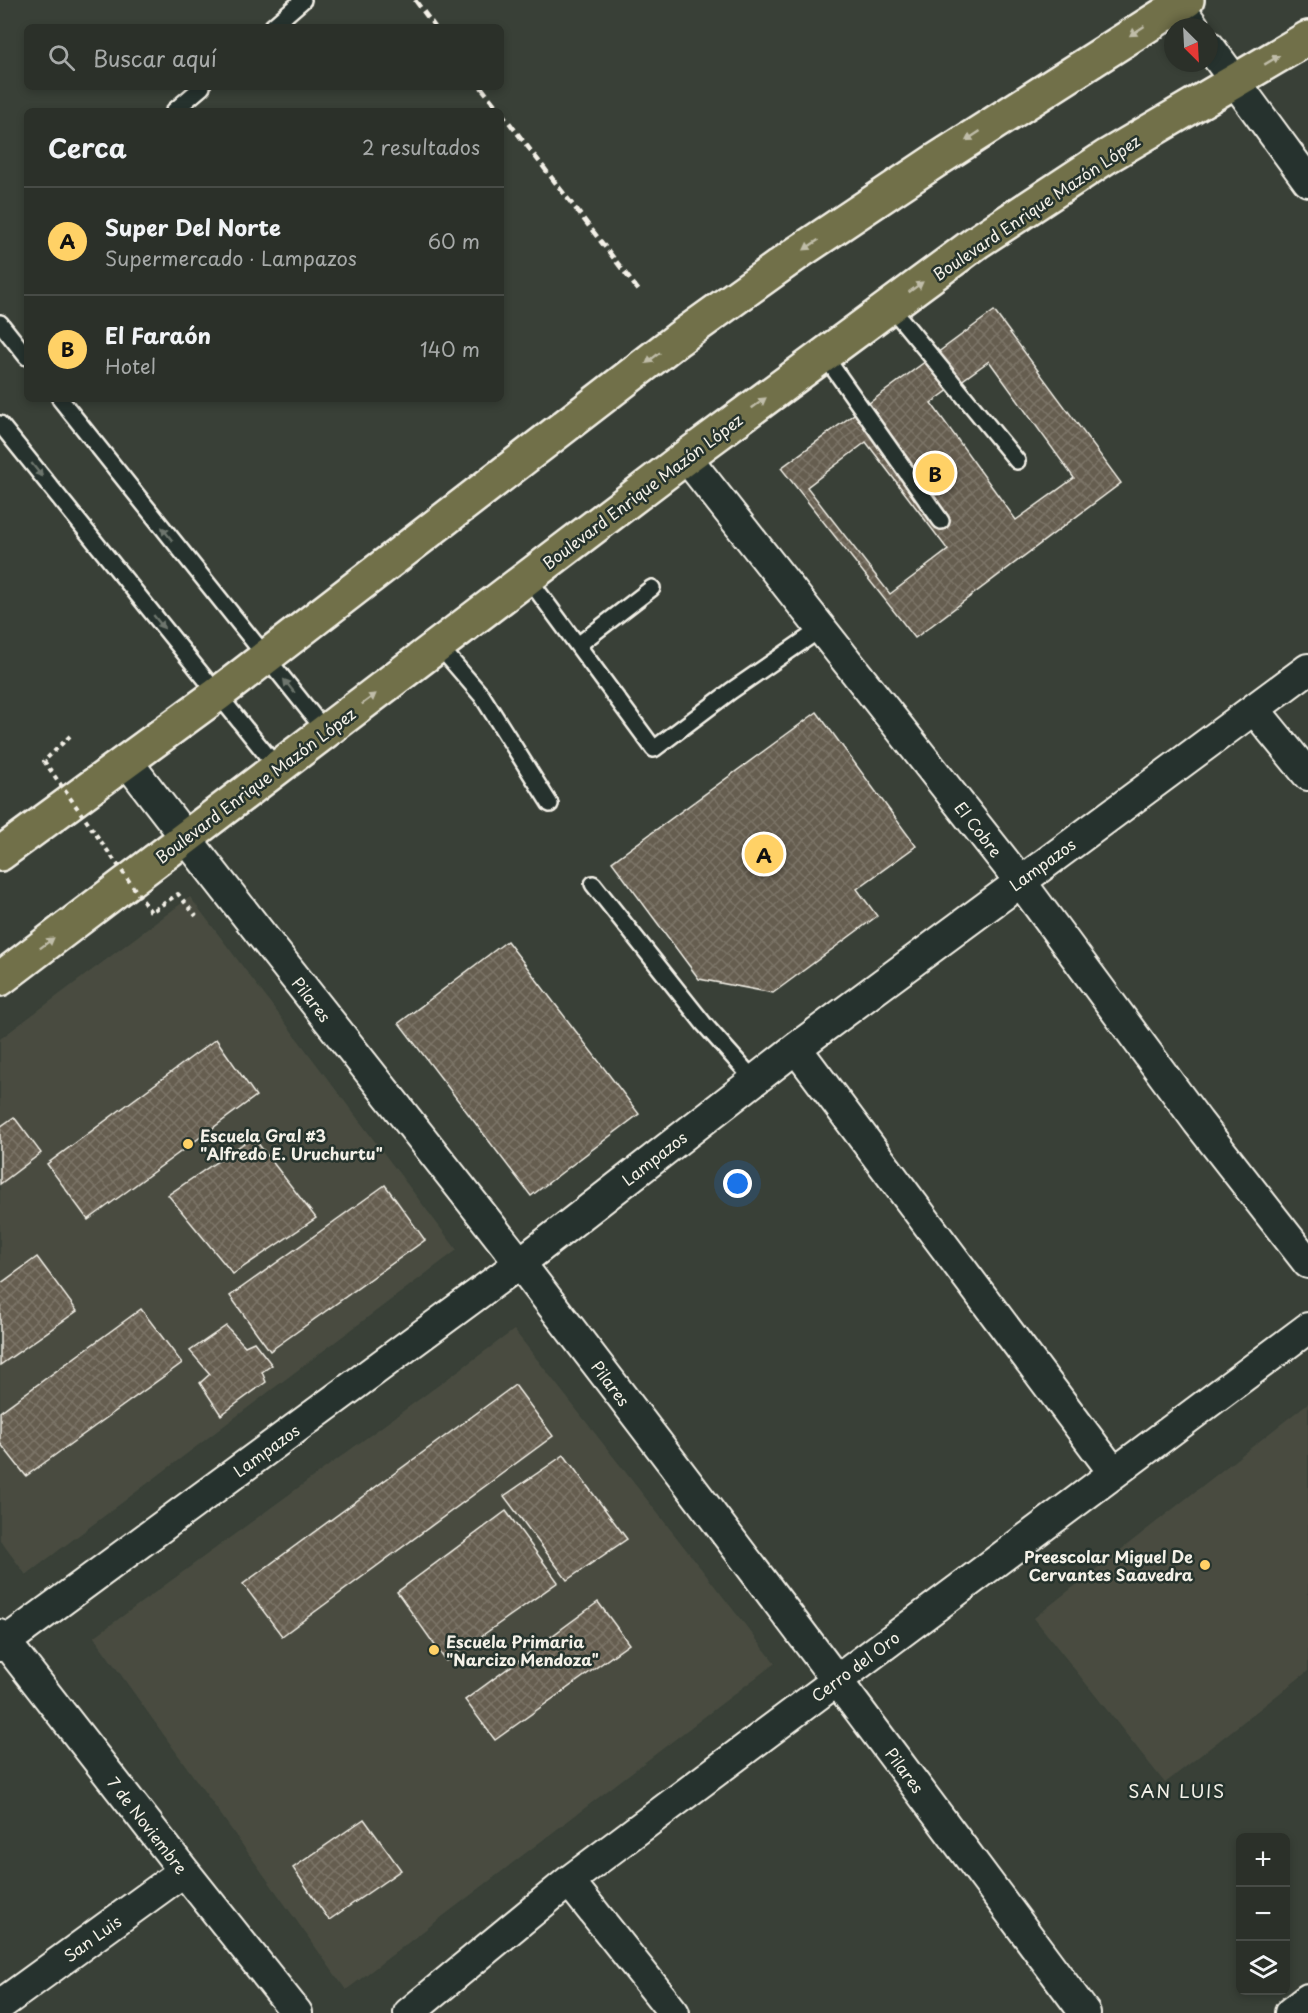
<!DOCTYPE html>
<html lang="es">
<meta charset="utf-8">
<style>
:root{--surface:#2b3029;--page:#333831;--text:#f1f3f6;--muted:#a6a9a8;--line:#474b46;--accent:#ffd166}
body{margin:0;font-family:"Playpen Sans",sans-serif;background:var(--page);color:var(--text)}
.controls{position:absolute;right:18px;bottom:18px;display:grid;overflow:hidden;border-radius:9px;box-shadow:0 3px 9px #0003}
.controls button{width:54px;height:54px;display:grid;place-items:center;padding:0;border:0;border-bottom:2px solid var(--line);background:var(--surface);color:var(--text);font:30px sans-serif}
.compass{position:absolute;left:1164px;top:18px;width:54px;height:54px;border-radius:50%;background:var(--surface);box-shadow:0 3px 9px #0003;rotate:156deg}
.you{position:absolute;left:738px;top:1184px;width:21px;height:21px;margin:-15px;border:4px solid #fff;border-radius:50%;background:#1a73e8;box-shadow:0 0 0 9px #1a73e833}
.badge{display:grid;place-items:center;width:39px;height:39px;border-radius:50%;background:var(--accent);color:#111;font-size:20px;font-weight:700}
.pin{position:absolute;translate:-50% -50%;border:3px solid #fff;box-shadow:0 2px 6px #0006}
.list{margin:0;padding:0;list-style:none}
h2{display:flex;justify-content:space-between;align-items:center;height:78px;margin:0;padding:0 24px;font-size:26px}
h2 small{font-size:20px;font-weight:400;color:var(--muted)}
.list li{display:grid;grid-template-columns:39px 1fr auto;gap:18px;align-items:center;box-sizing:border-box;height:108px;padding:0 24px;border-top:2px solid var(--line)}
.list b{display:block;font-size:22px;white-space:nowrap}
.list p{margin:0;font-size:20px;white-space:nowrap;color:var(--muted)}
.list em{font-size:20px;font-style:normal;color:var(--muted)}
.icon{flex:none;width:33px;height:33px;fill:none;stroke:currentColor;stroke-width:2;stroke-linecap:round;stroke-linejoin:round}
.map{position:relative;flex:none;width:1308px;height:2013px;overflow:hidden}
.search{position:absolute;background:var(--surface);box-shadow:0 3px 9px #0003;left:24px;top:24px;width:480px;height:66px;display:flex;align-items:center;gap:15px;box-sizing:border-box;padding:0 21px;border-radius:9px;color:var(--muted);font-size:22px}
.panel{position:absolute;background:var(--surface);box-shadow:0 3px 9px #0003;left:24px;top:108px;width:480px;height:294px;border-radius:9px}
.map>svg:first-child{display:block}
.built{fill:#494c41}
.building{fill:url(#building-cross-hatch);stroke:#f4f1e8;stroke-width:1.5;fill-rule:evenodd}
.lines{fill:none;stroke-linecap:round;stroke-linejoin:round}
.service-casing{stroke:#f4f1e8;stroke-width:20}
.minor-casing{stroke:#f4f1e8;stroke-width:34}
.primary-casing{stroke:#f4f1e8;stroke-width:38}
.service{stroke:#26332d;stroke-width:15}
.minor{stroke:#26332d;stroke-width:30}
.primary{stroke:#71704a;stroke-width:33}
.rail{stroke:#f4f1e8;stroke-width:4.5;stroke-dasharray:9 4.5;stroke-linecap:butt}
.path-bridge{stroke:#f4f1e8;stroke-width:4;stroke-dasharray:4.5 4.5;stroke-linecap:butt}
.oneway{fill:#c0bda9}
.oneway2{fill:#6e766e}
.poi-dot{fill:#ffd166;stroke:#26332d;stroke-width:2}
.labels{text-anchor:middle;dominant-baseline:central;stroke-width:5;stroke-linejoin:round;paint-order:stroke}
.street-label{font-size:16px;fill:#f4f1e8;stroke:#26332d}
.poi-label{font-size:16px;font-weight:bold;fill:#f4f1e8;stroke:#26332d;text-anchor:start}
.neighbourhood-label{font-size:18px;letter-spacing:1.5px;fill:#f4f1e8;stroke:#26332d}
</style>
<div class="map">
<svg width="1308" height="2013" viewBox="0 0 1308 2013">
<defs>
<pattern id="building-cross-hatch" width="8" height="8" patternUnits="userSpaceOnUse" patternTransform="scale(1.5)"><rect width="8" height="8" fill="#655d4f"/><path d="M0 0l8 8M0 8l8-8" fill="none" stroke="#7c7568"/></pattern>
</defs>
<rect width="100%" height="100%" fill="#394037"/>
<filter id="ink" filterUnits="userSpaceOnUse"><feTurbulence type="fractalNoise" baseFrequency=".0167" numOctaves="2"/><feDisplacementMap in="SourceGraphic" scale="12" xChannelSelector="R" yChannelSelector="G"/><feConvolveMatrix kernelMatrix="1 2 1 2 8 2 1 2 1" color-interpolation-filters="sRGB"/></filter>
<g filter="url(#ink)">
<!-- built -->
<path class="built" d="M190,897l267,353 -431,325 -26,-35v-501z
M514,1330l261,333 -429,327 -252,-353z
M1308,1403v268l-143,112 -131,-165z"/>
<!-- building -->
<path class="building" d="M994,311l127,172 -206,155 -134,-170zM989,361l85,117 -58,42 -85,-117zM866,442l82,108 -58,44 -83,-107z
M817,712l99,134 -59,43 20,27 -104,77 -74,-14 -87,-117z
M507,941l132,173 -108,82 -132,-173z
M216,1039l40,57 -168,124 -41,-56z
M14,1117l27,36 -41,31v-57z
M253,1137l63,81 -83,56 -65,-79z
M385,1185l40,55 -155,111 -40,-55z
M37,1257l40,54 -77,54v-81z
M141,1309l41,54 -156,113 -26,-33v-31z
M226,1326l19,20 9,-4 18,23 -10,7 4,10 -45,33 -21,-32 10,-9 -20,-23z
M515,1385l38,51 -271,200 -39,-52z
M564,1455l63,84 -60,41 -63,-84z
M506,1511l52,71 -112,79 -49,-69z
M598,1602l31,42 -134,96 -30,-40z
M364,1819l37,51 -72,50 -36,-52z"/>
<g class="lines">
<defs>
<path id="service" d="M272,27l31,-27
M174,111l28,-24
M890,306l127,155
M0,323l27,34
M824,355l117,166
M60,399l266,333
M0,424l278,345
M528,578l126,171 77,-58 91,-63
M578,645l74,-57
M439,646l43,50 68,108
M593,884l111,140 50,56"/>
<path id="minor" d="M1178,5l16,22
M1209,46l99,135
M686,457l334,424 178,241 110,141
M1254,709l54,66
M126,760c130,171 265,337 396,506 190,247 377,496 563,747
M796,1048l318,425
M0,1635l184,236 113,142
M0,1646l520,-383 276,-215 512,-379
M569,1881l105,132
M0,2005l184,-134
M409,2013l160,-132 739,-553
M1290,2013l18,-14"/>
<path id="primary" d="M0,854l218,-160 460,-355 121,-87 136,-91 252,-161
M0,979l686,-522 291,-215 129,-85 202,-119"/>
</defs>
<!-- service casing -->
<use href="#service" class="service-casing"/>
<!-- minor casing -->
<use href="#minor" class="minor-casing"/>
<!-- primary casing -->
<use href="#primary" class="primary-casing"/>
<!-- service -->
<use href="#service" class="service"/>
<!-- minor -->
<use href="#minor" class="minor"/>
<!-- primary -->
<use href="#primary" class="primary"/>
<!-- rail -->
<path class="rail" d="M415,0l20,27
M481,87l19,24
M501,112l138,179"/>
<!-- path-bridge -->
<path class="path-bridge" d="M70,736l-26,25 107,151 27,-18 18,22"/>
</g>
<!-- one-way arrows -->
<defs><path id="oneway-solid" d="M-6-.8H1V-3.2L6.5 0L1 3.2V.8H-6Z" transform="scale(1.5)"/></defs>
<g class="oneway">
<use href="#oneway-solid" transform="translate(1137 31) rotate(147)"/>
<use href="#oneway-solid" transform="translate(1272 60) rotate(-31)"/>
<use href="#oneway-solid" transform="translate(973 136) rotate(147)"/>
<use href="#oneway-solid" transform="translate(811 245) rotate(146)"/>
<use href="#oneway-solid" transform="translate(916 287) rotate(-36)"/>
<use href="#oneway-solid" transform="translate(653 358) rotate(142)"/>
<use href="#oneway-solid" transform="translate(759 403) rotate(-36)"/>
<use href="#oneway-solid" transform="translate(369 699) rotate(-37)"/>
<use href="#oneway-solid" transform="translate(47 943) rotate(-37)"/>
</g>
<g class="oneway2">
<use href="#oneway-solid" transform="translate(37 470) rotate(51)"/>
<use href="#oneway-solid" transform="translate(167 534) rotate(-128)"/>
<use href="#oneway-solid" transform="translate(159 622) rotate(51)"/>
<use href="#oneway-solid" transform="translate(289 686) rotate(-129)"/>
</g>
</g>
<!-- markers -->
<g class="poi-dot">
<circle cx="188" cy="1144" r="6"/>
<circle cx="1205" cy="1565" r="6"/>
<circle cx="434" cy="1650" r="6"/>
</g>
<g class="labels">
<!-- street labels -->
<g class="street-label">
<text transform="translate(1036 207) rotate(-34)">Boulevard Enrique Mazón López</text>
<text transform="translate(642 491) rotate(-37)">Boulevard Enrique Mazón López</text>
<text transform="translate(255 785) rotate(-37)">Boulevard Enrique Mazón López</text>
<text transform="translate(979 829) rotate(52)">El Cobre</text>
<text transform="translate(1042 864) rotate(-36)">Lampazos</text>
<text transform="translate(312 999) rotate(52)">Pilares</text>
<text transform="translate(654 1158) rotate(-38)">Lampazos</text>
<text transform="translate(611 1383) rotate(53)">Pilares</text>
<text transform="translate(266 1450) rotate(-36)">Lampazos</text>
<text transform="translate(855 1666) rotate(-37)">Cerro del Oro</text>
<text transform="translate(905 1770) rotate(53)">Pilares</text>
<text transform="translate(148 1825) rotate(52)">7 de Noviembre</text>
<text transform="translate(92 1938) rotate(-36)">San Luis</text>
</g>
<!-- poi labels -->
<g class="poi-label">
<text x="200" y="1135">Escuela Gral #3<tspan x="200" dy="18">"Alfredo E. Uruchurtu"</tspan></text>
<text x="1193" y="1556" text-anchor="end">Preescolar Miguel De<tspan x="1193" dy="18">Cervantes Saavedra</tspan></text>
<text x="446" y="1641">Escuela Primaria<tspan x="446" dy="18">"Narcizo Mendoza"</tspan></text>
</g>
<!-- neighbourhood labels -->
<g class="neighbourhood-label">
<text x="1177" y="1790">SAN LUIS</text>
</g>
</g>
</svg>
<div class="controls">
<button>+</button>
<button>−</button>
<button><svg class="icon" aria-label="layers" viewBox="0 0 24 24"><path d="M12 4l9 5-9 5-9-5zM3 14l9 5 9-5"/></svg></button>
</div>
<svg class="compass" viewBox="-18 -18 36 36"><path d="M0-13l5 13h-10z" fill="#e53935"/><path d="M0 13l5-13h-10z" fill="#a6a9a8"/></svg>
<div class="you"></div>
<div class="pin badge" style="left:764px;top:854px">A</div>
<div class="pin badge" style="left:935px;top:473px">B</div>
<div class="search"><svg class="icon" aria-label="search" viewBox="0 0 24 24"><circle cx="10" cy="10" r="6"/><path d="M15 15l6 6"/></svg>Buscar aquí</div>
<section class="panel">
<h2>Cerca<small>2 resultados</small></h2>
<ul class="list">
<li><span class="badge">A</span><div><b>Super Del Norte</b><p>Supermercado · Lampazos</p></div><em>60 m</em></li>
<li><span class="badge">B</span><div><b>El Faraón</b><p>Hotel</p></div><em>140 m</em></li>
</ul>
</section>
</div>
